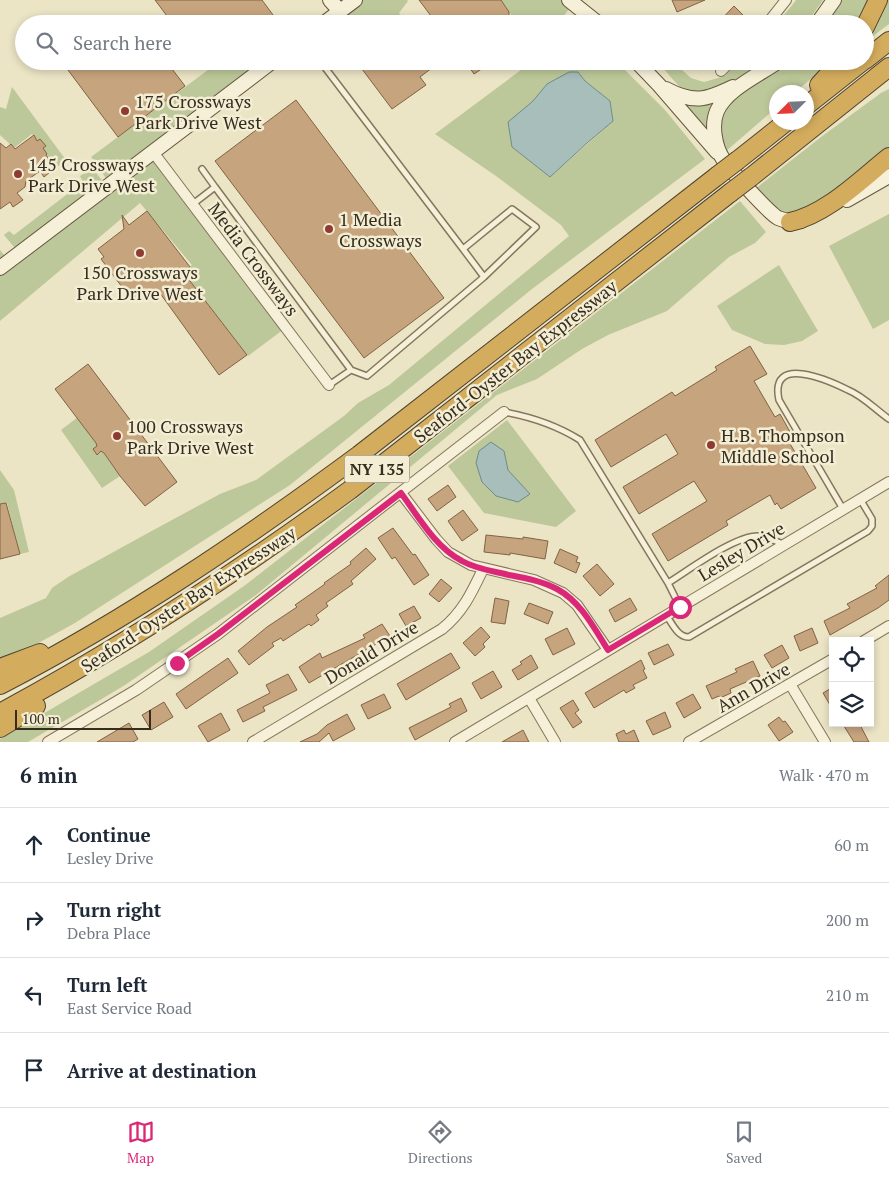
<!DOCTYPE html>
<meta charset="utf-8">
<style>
:root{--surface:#fff;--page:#f2f2f3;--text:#1f2937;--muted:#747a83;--line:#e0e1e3;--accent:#db2777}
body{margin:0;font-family:"PT Serif",serif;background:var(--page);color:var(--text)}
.controls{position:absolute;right:15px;bottom:15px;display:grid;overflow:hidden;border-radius:0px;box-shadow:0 2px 8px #0003}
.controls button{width:45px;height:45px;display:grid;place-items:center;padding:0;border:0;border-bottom:1px solid var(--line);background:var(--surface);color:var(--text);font:25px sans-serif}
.compass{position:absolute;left:769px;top:85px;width:45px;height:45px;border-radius:50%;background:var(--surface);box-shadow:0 2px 8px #0003;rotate:246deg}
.scale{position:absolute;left:15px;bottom:12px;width:136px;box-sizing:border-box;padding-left:5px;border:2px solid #362d1f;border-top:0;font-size:14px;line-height:18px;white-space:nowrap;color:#362d1f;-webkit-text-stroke:4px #f3edd4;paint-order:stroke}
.stop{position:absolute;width:15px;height:15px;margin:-11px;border:4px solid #db2777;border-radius:50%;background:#fff}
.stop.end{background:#db2777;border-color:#fff;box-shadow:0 1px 5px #0008}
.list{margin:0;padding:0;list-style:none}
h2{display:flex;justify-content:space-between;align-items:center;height:65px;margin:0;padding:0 20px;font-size:21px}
h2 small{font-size:16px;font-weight:400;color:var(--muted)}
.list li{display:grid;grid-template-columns:32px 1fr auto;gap:15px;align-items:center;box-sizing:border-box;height:75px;padding:0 20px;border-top:1px solid var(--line)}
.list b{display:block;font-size:19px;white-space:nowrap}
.list p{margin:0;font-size:16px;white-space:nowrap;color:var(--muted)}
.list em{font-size:16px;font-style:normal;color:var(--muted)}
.icon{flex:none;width:28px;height:28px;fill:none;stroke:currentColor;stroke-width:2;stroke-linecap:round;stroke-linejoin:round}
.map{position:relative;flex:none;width:889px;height:742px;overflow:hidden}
.search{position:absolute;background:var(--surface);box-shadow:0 2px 8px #0003;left:15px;right:15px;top:15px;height:55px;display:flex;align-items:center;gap:12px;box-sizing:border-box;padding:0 18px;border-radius:28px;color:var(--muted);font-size:19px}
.sheet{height:365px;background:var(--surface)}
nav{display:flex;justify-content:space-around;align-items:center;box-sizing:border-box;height:70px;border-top:1px solid var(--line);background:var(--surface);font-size:14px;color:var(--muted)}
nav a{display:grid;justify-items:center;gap:2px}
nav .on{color:var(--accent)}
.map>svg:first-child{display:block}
.green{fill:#bdc89a;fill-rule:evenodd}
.water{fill:#a7beba;stroke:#6e8c88}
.building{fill:#c6a47e;stroke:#816344}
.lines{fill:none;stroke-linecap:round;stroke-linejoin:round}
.lane-casing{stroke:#84765d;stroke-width:8}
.street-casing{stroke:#84765d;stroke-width:12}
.secondary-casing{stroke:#665740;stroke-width:16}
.highway-casing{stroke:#524431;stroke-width:20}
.lane{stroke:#f6f0d8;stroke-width:5}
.street{stroke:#f6f0d8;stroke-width:10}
.secondary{stroke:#f6f0d8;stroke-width:14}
.highway{stroke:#d3ac5d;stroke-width:18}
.highway-bridge-casing{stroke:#524431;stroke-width:20;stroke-linecap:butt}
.highway-bridge{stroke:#d3ac5d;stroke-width:18}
.route{stroke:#db2777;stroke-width:6}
.poi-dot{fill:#8f3b31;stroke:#f3edd4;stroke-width:2}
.labels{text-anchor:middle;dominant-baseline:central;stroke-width:5;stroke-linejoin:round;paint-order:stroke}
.shield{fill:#f3edd4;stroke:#6f6755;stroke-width:1}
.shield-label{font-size:16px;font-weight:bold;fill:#362d1f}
.poi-label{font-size:18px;fill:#362d1f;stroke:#f3edd4;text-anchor:start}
.street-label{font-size:18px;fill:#362d1f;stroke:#f3edd4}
</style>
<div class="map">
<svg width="889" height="742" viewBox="0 0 889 742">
<rect width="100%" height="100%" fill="#ebe4c5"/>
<!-- green -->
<path class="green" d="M329,0h78l1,1 -9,12 5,7 -5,4h-76l16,-13z
M501,0h68l5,3 -17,21h-5l-37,-4z
M796,0h27l-17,24h-27c3,-9 12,-16 17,-24z
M836,0h32l-12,24h-36z
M880,0h9v24l-24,18v-12z
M220,61h54l-121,91 131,177 -36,27 -65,-84 9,-7 -52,-62 -140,118v-71l9,11 10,-8 -15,-18 5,-4 5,4 69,-53 -3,-6 12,-8 13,16 3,-3 -17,-24z
M533,61h83l49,49 40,49 -173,130 -242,196 -215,138 -75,41v-46l46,-20 6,-10 16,-11 80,-44 72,-39 36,-14 88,-64 14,-13 31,-18 180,-149 -8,-11 -65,-49 -61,-42zM578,72l7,9 25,20 3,20 -63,56 -38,-30 -3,-25 24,-21 14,-17z
M657,61h15l19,17 13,4 21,-6 14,-15h31c-17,10 -63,40 -83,31 -7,-3 -24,-24 -30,-31z
M786,61h42l-11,13 -22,18h-19v16l-51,44 -8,-18 7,-28z
M12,87l54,73 -10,8 -24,-34 -18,14 -14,-13v-28l6,2z
M889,89v63l-88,64 -22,-4 -24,-23 66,-52 60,-44z
M712,99l3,4 -6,25 -2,3 -22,-28z
M740,201l26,31 -11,11 -26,14 -62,54 -59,24 -26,14 -45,30 -40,16 -241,200 -131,90 -25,15 -72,42h-28v-3l10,-6 139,-81 95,-66z
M889,214v106l-16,9 -44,-83z
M779,265l39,66 -16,10 -18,4 -19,-1 -33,-14 -15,-24z
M78,417l42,59 -18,12 -41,-58z
M507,420l69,91 -20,16 -72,-14 -36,-47z
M0,470l14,20 15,62 -9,2 -13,-51 -7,1z"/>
<!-- water -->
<path class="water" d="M569,72h9l7,9 25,20 3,20 -26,22 -37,34 -38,-30 -4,-25 25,-21 14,-17z
M491,442l13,9 4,19 22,24 -12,8 -22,-6 -14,-14 -6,-19 3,-12z"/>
<!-- building -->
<path class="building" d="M155,0h107l14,19 -7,5h-96z
M419,0h82l8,12v8l-1,4h-71z
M672,0h33l-28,12z
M734,6l10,10 -7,8h-20z
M80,61h86l19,25 -67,51 -50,-67z
M202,61h18l-12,9z
M356,61h85l-21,16 6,8 -34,24z
M465,61h17l4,5 -12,8z
M296,100l148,198 -80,60 -149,-197z
M34,135l3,6 3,-2 6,7 -3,2 4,6 -1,1 9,13 -11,9 -4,-6 -14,10 -1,6 -8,6 6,7 -10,7 -3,-5 -10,7v-66l6,5 5,-4 4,5z
M147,211l43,56 -7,5 64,83 -28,20 -62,-86 -16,12 -7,-4 -3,2 -30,-40 3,-2 -6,-8 26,-20 -2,-14 7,10z
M750,346l17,28 -13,7 21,36 5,-3 14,25 -5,3 27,46 -35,21 -4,-6 -2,2 -5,-10 -44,26 2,4 -60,36 -16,-27 55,-33 -13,-20 -55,33 -16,-27 55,-33 -12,-20 -55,33 -16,-27 77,-48 3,4 42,-26 -2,-3z
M88,364l89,118 -32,24 -25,-30 -16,-23 -3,-2 -4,4 -4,-6 4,-3 -1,-3 -41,-54z
M448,485l8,12 -19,14 -9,-12z
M6,503l14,51 -20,5v-55z
M463,510l15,20 -16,11 -14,-20z
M393,528l20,27 2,-1 14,21 -15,10 -19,-28 -3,2 -14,-21z
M486,535l37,4v-2l25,4 -3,18 -35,-6v2l-26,-3z
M366,548l10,11 -25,22 2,3 -27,19 2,3 -12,9 3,5 -8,6 -2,-2 -26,17 -2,-3 -9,5 2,3 -25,19 -11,-14 29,-24 30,-20 -2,-2 30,-21 -1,-1 27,-19 -1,-2z
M560,549l18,8 -2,5 4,1 -4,10 -22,-10z
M597,564l17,20 -14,12 -17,-20z
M889,575v25l-11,8 -48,27 -6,-14 26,-13 -3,-4 30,-16 -2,-2z
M441,579l11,9 -13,14 -10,-8z
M495,598l14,3 -4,23 -14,-2z
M630,598l7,12 -22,12 -6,-12z
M529,603l24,9 -5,12 -24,-10z
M414,606l7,12 -15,8 -7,-12z
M382,624l8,12 -81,47 -10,-16 21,-14 2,5 43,-20 -2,-3z
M481,627l9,10 -7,7 2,3 -10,9 -12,-13z
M567,628l8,16 -22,11 -8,-16z
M812,628l6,15 -18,8 -6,-15z
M668,644l6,11 -20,10 -6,-12z
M782,645l7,13 -17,10 -8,-13z
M451,653l9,15 -54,32 -9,-16z
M531,655l7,13 -20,12 -6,-10 10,-6 -2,-2z
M228,658l10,15 -52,36 -10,-15z
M641,660l4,9 -2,1 4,8 -14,7 2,3 -9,5 -2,-3 -30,18 -9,-15z
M753,661l7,15 -30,13 1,4 -11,5 -1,-2 -7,3 -6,-13 31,-14 -2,-3z
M493,671l9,16 -21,12 -9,-16z
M288,674l9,16 -34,17 2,4 -22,11 -6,-12 33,-17 -4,-8z
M833,687v23l-10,-17z
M384,694l7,14 -23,11 -7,-14z
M693,694l8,14 -17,10 -8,-15z
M461,698l6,13 -52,29 -6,-12 42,-21 -2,-3z
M573,700l6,10 -4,3 7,9 -9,6 -13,-20z
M164,702l9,15 -22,13 -9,-15z
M665,712l6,15 -18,8 -7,-14z
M221,713l9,17 -22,12 -10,-16z
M347,714l8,15 -22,12 -4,-8 -10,9h-19l17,-8 10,-9z
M779,717l4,5 2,-1 8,11 -14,9 -11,-16z
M129,723l9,16 -5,3h-36z
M842,723h17l10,19h-15z
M523,730l6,12h-27z
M624,730l2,4 8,-4 5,12h-20l-3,-8z"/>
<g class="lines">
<defs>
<path id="lane" d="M320,61l143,188
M202,169l13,18
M193,204l22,-17 136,183
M329,385l22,-15 16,6 117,-99 52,-50 -24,-18 -49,40 21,28
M504,412c28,5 52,13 76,28l88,143 12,24
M843,509l-64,-109c-10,-46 49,-20 69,-10 15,6 28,20 41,29
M668,583c21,-13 66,-47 90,-47 8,0 18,6 26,8
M666,615c6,8 12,23 23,22l179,-106 4,-5v-7l-12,-20"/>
<path id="street" d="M767,24l19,-24
M721,71l10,-10
M153,152l176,233
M401,493l35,46 12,13 23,13 63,15 29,13 14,12 31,45
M864,641l25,-15
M790,684l35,58
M529,698l26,44
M48,742l88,-52 82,-56 286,-222
M253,742l189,-113c21,-17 30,-37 41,-60
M455,742l434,-260
M689,742l144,-83"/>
<path id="secondary" d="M330,0l10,11
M569,0l30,24
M323,24l32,-24
M817,24l17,-24
M636,61l23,24 58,67
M779,61c-20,14 -52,28 -62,50 -6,14 -2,36 6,48 7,11 45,53 55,59 7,3 15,4 23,3
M666,89c28,15 40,11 67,-2
M847,200l42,-24
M0,268l273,-207"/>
<path id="highway" d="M865,27l13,-27
M865,60l24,-19
M819,85l22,-24
M806,106l57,-45
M738,160l48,-38
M751,177l138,-110
M790,222c37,-8 70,-42 99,-65
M0,668l40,-15
M0,685c126,-65 244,-145 359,-230l358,-279
M0,713c122,-66 238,-141 350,-223l380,-297
M0,728l36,-22"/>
</defs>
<!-- lane casing -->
<use href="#lane" class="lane-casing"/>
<!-- street casing -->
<use href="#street" class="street-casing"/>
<!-- secondary casing -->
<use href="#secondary" class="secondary-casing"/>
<!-- highway casing -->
<use href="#highway" class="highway-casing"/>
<!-- lane -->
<use href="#lane" class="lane"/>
<!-- street -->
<use href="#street" class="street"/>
<!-- secondary -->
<use href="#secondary" class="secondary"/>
<!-- highway -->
<use href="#highway" class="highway"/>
<defs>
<path id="highway-bridge" d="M717,176l21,-16
M730,193l21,-16"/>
</defs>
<!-- highway-bridge casing -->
<use href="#highway-bridge" class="highway-bridge-casing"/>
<!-- highway-bridge -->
<use href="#highway-bridge" class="highway-bridge"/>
</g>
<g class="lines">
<!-- route -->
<path class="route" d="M177,663l41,-29 183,-141c17,23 34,54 61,68 14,8 31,10 47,14 16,3 33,6 48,14 24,13 37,39 51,61l72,-43"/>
</g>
<!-- markers -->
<g class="poi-dot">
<circle cx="125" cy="111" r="5"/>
<circle cx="18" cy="174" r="5"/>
<circle cx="329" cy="229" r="5"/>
<circle cx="140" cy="253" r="5"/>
<circle cx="117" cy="436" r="5"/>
<circle cx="711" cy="445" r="5"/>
</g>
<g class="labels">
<!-- shield labels -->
<rect class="shield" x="344.5" y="455.5" width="65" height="27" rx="4"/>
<g class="shield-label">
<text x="377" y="469">NY 135</text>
</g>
<!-- poi labels -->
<g class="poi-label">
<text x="135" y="101">175 Crossways<tspan x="135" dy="21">Park Drive West</tspan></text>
<text x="28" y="164">145 Crossways<tspan x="28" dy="21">Park Drive West</tspan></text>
<text x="339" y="219">1 Media<tspan x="339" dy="21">Crossways</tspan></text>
<text x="140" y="272" text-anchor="middle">150 Crossways<tspan x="140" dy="21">Park Drive West</tspan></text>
<text x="127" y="426">100 Crossways<tspan x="127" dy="21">Park Drive West</tspan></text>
<text x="721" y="435">H.B. Thompson<tspan x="721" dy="21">Middle School</tspan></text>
</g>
<!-- street labels -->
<g class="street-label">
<text transform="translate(254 259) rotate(53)">Media Crossways</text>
<text transform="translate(515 361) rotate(-38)">Seaford-Oyster Bay Expressway</text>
<text transform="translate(741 551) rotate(-31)">Lesley Drive</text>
<text transform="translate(188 599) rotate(-33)">Seaford-Oyster Bay Expressway</text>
<text transform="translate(371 652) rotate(-31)">Donald Drive</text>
<text transform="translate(753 687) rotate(-30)">Ann Drive</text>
</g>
</g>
</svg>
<div class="controls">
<button><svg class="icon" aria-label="locate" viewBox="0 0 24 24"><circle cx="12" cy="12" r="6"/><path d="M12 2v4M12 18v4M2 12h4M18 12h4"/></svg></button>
<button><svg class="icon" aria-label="layers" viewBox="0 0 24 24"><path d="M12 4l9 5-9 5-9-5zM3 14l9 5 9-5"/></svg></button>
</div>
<svg class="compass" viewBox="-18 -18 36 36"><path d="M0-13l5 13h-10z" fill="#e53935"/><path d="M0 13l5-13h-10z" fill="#747a83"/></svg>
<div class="scale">100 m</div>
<div class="stop" style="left:680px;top:607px"></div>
<div class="stop end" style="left:177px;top:663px"></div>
<div class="search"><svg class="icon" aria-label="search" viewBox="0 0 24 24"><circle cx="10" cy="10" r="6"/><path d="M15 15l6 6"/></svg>Search here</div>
</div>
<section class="sheet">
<h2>6 min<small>Walk · 470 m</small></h2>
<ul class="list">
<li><svg class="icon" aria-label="ahead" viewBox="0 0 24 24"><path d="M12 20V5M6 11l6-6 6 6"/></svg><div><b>Continue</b><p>Lesley Drive</p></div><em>60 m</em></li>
<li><svg class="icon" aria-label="right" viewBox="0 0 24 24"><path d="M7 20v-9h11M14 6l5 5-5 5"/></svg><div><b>Turn right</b><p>Debra Place</p></div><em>200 m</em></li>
<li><svg class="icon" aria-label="left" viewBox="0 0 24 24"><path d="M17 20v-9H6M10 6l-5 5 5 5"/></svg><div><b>Turn left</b><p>East Service Road</p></div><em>210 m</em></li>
<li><svg class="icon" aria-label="arrive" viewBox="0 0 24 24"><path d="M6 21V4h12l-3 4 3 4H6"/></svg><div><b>Arrive at destination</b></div></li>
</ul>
</section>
<nav>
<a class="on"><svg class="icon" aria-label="map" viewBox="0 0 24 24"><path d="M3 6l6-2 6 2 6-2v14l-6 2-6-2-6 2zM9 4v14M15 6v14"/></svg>Map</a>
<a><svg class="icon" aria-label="directions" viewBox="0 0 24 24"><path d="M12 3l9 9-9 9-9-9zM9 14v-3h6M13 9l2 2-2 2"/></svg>Directions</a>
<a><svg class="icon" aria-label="saved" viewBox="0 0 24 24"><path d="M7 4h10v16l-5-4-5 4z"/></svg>Saved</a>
</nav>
